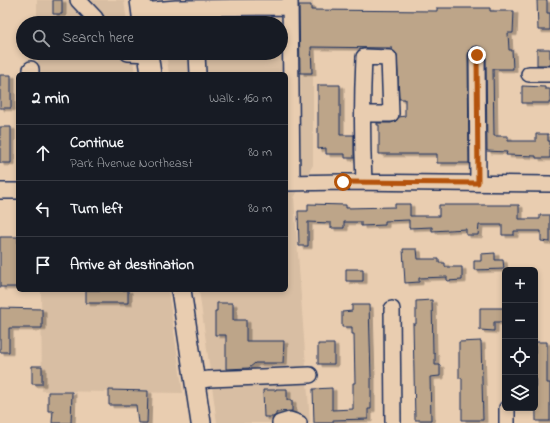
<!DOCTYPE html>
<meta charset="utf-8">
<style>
:root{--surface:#171b24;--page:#242831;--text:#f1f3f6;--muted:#9ea1a6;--line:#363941}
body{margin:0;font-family:"Indie Flower",sans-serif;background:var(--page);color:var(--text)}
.controls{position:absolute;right:12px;bottom:12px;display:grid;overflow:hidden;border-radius:6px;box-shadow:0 2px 6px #0003}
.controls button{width:36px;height:36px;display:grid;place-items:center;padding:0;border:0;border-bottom:1px solid var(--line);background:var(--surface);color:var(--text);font:20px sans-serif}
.stop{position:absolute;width:12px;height:12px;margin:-9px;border:3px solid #b45309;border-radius:50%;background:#fff}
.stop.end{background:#b45309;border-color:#fff;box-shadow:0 1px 4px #0008}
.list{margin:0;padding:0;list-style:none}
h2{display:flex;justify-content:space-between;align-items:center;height:52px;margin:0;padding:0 16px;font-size:17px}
h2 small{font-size:13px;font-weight:400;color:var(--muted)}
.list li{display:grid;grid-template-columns:26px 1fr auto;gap:12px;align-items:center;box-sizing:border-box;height:56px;padding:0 16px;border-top:1px solid var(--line)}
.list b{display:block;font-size:15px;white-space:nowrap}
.list p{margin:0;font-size:13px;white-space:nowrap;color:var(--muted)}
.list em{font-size:13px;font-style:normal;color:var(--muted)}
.icon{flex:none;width:22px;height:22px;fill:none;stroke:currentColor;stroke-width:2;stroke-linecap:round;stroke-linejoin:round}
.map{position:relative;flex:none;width:550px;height:423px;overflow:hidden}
.search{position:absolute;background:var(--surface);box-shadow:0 2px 6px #0003;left:16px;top:16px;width:272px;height:44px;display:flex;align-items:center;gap:10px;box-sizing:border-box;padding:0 14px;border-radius:22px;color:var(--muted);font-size:15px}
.panel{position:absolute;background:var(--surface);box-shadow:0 2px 6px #0003;left:16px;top:72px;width:272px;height:220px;border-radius:6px}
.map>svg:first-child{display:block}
.built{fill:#d8bea3}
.building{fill:#bda589;stroke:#1b2f5e;filter:url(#shadow)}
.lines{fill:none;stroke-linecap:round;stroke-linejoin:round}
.minor-casing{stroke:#1b2f5e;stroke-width:18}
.major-casing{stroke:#1b2f5e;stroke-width:22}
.minor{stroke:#e9cdb0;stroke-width:15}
.major{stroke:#e9cdb0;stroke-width:19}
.route{stroke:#b45309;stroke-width:5}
</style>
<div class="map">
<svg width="550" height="423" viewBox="0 0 550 423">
<defs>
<filter id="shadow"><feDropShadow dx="4" dy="2.5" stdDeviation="0" flood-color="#0004"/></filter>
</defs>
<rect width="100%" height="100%" fill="#e9cdb0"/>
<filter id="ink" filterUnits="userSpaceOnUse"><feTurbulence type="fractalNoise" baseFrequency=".025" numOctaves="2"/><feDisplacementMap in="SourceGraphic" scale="8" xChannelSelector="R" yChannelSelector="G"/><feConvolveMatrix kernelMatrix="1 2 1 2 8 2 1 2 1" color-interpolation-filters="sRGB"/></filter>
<g filter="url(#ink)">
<!-- built -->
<path class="built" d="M37,0h87l3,23h-90z
M159,0h154v165l-19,33 16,225h-93l-18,-133h87v-216h-117l-3,-21h115v-30h-119z
M38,53h94l3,21h-97z
M41,290h127l15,103 -141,-2z"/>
<!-- building -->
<path class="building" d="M53,0h9v14h-9z
M537,0h10v13h3v17h-12z
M299,5h12v5l126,1v-3h53v3h24l-1,22h-5l1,17h3l1,19h-20l1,67h14v5h28v-7h12v7h2v17h-14v-2l-30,-1 1,-3 -20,-1 -1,-96 -1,-5 -4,-3 -4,-1 -5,1 -3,4 -1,4 1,108h-32v-9h-58v-29h-2v-2h14l5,-2 3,-4 6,-1v-17h-6l-2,-45 -5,-4v-2l-81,-1 1,26h-12z
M537,49h13v16h-13z
M0,75h11v33h-11z
M318,85h22v50h14v23h-9v-4h-19v-6l-8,1z
M522,86l23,1v2h5v14h-28z
M0,127h11v36h-11z
M308,204l38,1v3l49,-1v-3h15v12h29v-11h80v14h21v-4h10v27l-9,-1v-10h-27v4h-12v-10h-23l-1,10h-12v-6l-34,2v-4l-23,1v-8l-24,1v4l-24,1v-4h-17v6h-13v-5l-23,-1v24h-9l-1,-35h10z
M0,237h18v50h-18z
M403,249h14l1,10h21v4h6v4h17v13l-15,1v-4l-28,1v4l-14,1z
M495,253v7h8l1,9 -30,1v-9h7v-7z
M346,269h17v12h-17z
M86,290h42v13h-42z
M432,300l1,53h2v12h5v11l-10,1 1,43h-16l-2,-96h3v-23z
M217,303h16v17h13v21h38l-1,22h-28l-6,5 -23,1v-34h-11v-24h2z
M352,305h17l2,72v32h-3v10l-35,1v3h-19l-1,-34 19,-1v22l21,-1v-26h2l-1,-49h-2v-7h-10v-15l10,-1z
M0,308l42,1v19h-33v24h-9z
M480,308h25v14h-11v9l-14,-1z
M481,341l2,79h-21v-42h-3v-36z
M535,342h12v41h3v38h-14z
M318,344h16v20h-16z
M32,366h10v18h-10z
M276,389h11v11h5v11l-16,1v3l-3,2h-9l-1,-27h13z
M109,390l39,1 -1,32h-9l-2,-18h-27z
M48,392h24l-1,31h-19l1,-12h-5z"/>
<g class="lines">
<defs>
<path id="minor" d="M78,0l17,18 3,5
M290,0l2,183
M195,8l1,15
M142,11l34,-3 114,-1
M128,53l20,1
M197,53l1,21
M477,55l1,128
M31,74v-5
M529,74h21
M363,114h28l-2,-56 -25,-1c-2,42 -2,84 0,125
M286,183l57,-1 207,2
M0,191h18
M392,309l1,114
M195,381l14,-2 101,-4
M507,408v15
M280,423l10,-3 9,3"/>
<path id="major" d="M140,0l3,23
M148,53l3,21
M181,290l20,133"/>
</defs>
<!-- minor casing -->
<use href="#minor" class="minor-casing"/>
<!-- major casing -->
<use href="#major" class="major-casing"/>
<!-- minor -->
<use href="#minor" class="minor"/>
<!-- major -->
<use href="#major" class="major"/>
</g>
</g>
<g class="lines" filter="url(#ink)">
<!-- route -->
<path class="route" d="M343,182l135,1 -1,-128"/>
</g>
</svg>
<div class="controls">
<button>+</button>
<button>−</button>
<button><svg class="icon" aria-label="locate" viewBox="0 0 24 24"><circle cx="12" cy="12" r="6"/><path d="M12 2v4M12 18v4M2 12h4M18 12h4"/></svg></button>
<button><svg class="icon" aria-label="layers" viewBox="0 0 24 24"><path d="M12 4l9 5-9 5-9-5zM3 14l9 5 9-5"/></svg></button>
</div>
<div class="stop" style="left:343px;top:182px"></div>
<div class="stop end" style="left:477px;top:55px"></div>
<div class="search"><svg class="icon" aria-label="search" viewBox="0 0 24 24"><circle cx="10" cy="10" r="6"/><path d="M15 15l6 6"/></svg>Search here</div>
<section class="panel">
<h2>2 min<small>Walk · 160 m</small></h2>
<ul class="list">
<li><svg class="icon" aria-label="ahead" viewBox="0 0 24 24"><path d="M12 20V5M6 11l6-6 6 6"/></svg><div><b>Continue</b><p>Park Avenue Northeast</p></div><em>80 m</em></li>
<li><svg class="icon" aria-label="left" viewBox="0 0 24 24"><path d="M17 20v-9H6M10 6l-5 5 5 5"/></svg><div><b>Turn left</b></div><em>80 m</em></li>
<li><svg class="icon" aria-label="arrive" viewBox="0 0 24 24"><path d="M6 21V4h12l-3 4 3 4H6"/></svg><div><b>Arrive at destination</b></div></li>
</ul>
</section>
</div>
